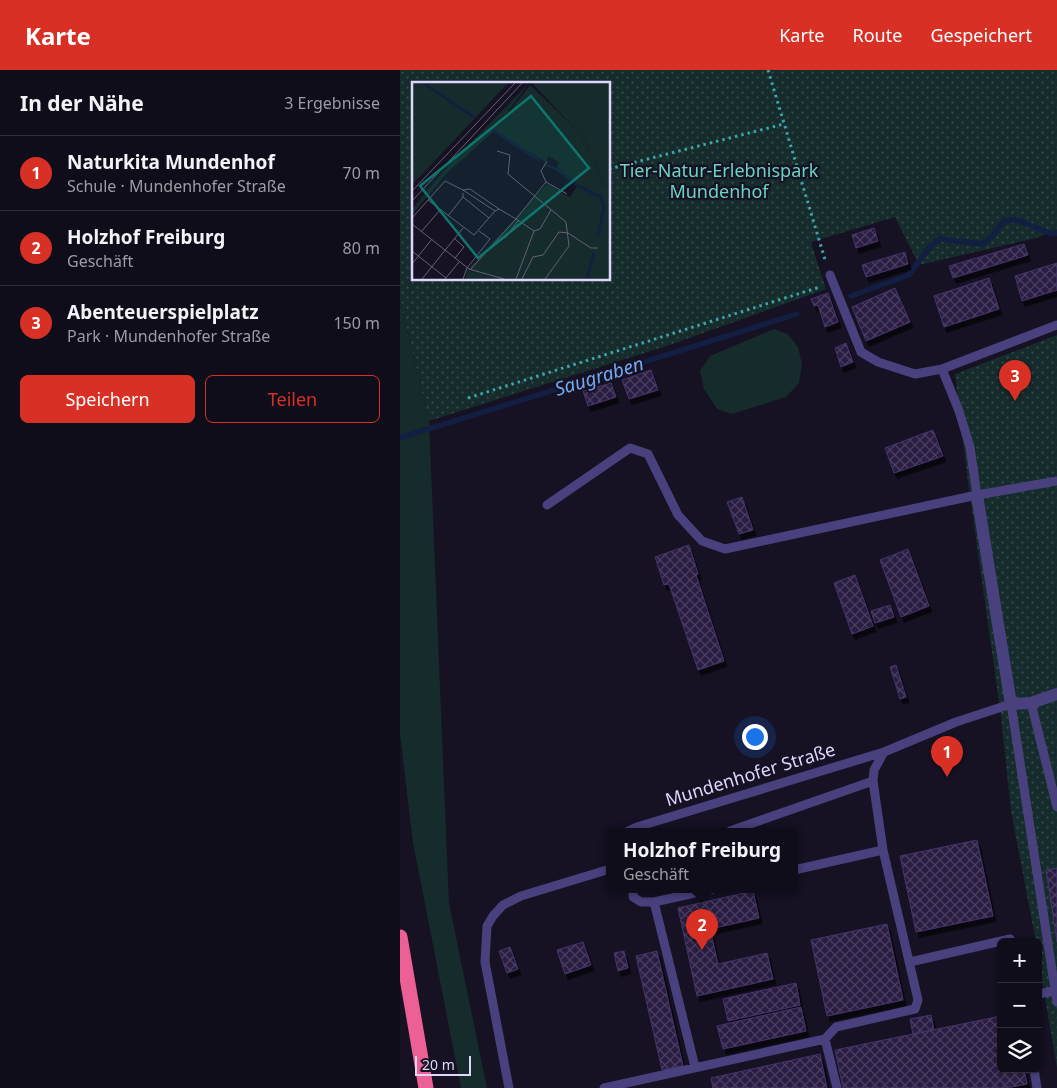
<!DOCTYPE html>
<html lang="de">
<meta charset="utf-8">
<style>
:root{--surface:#100d1a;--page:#191623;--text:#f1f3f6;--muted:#9c9ca2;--line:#302d39;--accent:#d93025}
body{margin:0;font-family:"Noto Sans",sans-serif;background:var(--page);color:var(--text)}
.controls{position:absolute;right:15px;bottom:15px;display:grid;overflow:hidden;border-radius:8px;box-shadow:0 1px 4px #0004}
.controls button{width:45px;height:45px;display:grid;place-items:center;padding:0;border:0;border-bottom:1px solid var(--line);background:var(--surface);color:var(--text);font:25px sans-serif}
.scale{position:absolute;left:15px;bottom:12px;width:56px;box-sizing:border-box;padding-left:5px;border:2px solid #dfd7fb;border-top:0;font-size:14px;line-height:18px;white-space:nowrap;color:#dfd7fb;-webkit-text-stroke:4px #161123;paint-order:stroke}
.you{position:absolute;left:354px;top:666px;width:18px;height:18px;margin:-12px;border:4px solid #fff;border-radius:50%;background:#1a73e8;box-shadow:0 0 0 8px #1a73e833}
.badge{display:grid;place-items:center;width:32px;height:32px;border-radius:50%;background:var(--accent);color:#fff;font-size:16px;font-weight:700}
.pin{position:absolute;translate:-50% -41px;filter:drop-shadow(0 1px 2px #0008)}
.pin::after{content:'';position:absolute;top:26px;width:18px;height:15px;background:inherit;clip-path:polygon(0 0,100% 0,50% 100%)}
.popup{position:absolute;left:206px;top:758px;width:192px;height:65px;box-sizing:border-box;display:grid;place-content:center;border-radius:8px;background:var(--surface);filter:drop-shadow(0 1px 4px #0005);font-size:16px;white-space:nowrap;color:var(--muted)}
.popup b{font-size:19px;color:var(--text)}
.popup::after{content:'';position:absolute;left:50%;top:100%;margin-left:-10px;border:10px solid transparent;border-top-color:var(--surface)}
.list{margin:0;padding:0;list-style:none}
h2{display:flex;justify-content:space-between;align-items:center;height:65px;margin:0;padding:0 20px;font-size:21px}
h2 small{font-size:16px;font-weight:400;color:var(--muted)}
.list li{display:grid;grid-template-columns:32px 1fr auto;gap:15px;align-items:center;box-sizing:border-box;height:75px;padding:0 20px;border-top:1px solid var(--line)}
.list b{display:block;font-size:19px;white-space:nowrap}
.list p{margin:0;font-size:16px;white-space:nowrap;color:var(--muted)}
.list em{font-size:16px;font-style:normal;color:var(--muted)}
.actions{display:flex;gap:10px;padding:15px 20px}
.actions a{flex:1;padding:11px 0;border:1px solid var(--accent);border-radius:8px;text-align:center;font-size:18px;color:var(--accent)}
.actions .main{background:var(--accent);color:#fff}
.icon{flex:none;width:28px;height:28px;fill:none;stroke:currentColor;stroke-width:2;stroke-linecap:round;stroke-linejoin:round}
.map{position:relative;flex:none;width:657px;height:1018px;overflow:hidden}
header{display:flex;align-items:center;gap:30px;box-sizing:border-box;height:70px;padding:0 25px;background:var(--accent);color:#fff}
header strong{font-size:24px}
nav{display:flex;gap:28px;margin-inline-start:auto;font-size:18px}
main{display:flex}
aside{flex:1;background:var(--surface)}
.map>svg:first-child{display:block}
.grass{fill:#152b2c}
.park{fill:url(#park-dots);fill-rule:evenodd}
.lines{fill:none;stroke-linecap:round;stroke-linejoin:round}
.stream{stroke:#121f42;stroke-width:5.5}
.building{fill:url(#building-cross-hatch);stroke:#44346b;filter:url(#shadow)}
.path{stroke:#3ca5aa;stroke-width:3;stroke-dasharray:2.5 4;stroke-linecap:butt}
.service{stroke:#49417d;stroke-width:9}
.minor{stroke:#49417d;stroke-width:12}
.motorway{stroke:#ed6095;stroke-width:15}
.labels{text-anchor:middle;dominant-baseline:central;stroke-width:4.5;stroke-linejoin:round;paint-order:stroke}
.park-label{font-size:18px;fill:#6bd3c4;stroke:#161123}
.street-label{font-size:18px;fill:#dfd7fb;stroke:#161123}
.water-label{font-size:19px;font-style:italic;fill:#71a8ef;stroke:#161123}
.inset-river{fill:none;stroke:#121f42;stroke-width:2.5}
.inset-road{fill:none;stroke:#666079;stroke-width:1}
.view{fill:#0f766e;fill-opacity:0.15;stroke:#0f766e;stroke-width:2.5}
.inset-edge{fill:none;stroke:#dfd7fb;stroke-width:2.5}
</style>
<header>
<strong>Karte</strong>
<nav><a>Karte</a><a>Route</a><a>Gespeichert</a></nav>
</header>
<main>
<aside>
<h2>In der Nähe<small>3 Ergebnisse</small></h2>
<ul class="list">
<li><span class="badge">1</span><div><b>Naturkita Mundenhof</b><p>Schule · Mundenhofer Straße</p></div><em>70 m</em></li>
<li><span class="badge">2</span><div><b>Holzhof Freiburg</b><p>Geschäft</p></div><em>80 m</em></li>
<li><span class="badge">3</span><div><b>Abenteuerspielplatz</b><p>Park · Mundenhofer Straße</p></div><em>150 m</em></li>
</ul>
<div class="actions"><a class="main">Speichern</a><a>Teilen</a></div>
</aside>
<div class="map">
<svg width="657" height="1018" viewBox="0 0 657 1018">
<defs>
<pattern id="park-dots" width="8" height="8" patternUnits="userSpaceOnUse" patternTransform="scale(1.25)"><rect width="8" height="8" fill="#152b2c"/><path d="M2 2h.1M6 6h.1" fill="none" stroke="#37494c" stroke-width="1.8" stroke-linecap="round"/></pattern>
<pattern id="building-cross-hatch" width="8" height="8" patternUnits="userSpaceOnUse" patternTransform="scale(1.25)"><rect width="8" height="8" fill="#2a1f42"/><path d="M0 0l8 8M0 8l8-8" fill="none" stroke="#483f5e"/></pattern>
<filter id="shadow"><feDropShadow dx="3" dy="5.5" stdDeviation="0" flood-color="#0009"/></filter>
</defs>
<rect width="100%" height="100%" fill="#161123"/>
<!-- grass -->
<path class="grass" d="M0,230l29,121 20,482 38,185h-26l-48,-245 -13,-109z
M374,259l14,5 10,13 4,17 -3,19 -13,14 -54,17 -15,-5 -13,-20 -4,-18 10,-15z"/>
<!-- park -->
<path class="park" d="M0,0h657v160l-21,8 -117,27 -24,-48 -84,25 15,47 -156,56 -241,76 -29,-121zM14,14h195v195h-195z
M657,265v733l-19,-112v-14h-2l-25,-131 -10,-95 -33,-234 -13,-108z"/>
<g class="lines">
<!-- stream -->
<path class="stream" d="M451,226l58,-21 18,-25 12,-11 43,5 8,-6 15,-18h12l34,14 6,-1
M0,368l397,-124"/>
</g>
<!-- building -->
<path class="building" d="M474,158l4,13 -22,7 -4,-13z
M624,174l4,11 -75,23 -4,-12z
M505,182l3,12 -42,13 -4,-12z
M657,193v27l-35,11 -7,-25z
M589,208l10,31 -55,18 -10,-31z
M495,218l15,34 -44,19 -14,-34z
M428,223l10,29 -13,5 -7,-22 -4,1 -3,-7z
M446,273l7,19 -12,5 -6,-19z
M251,300l7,20 -29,9 -7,-19z
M211,313l5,14 -28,9 -5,-15z
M533,360l10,26 -49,17 -9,-25z
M342,427l11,33 -14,4 -12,-32z
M289,475l9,29 -2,1 28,86 -26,9 -29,-86 -5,1 -9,-28z
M508,479l21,57 -28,11 -21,-57z
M455,505l18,51 -21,8 -18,-51z
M490,535l4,12 -19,6 -4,-12z
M496,595l10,32 -6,2 -10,-32z
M577,770l16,76 -77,16 -16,-76z
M657,798v74l-11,-72z
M353,821l6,27 -49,11 8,35 49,-11 6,26 -76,17 -19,-88z
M487,854l16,76 -76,16 -16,-76z
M183,872l8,23 -26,9 -8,-24z
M110,877l8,22 -11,4 -8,-22z
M224,881l4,17 -10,3 -4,-18z
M257,881l26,115 -21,4 -26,-114z
M396,913l4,22 -72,16 -5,-22z
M401,937l5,24 -83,18 -6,-23z
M531,945l3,15 -21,4 -3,-15z
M601,946v53h23l3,15 -21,4h-163l-8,-38z
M420,984l7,34h-114l-2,-10z"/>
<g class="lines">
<!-- path -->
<path class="path" d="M368,0l58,193
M209,99l175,-45
M68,328l352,-111"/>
<!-- service -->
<path class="service" d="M430,205l31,77 17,10 37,12 27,-5
M577,425l-7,-48 -11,-36 -17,-42 115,-44
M147,435l83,-57 18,6 30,61 24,26 23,8 252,-54 80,-14
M631,633l26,104
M228,761l9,-4 247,-75
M330,761l143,-50 1,-11 10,-18 72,-30 55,-18 46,298
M394,800l89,-20
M233,819v8l8,5h13l59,-13
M254,832l41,165
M510,892l100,-23 1,3
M638,924l17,-3
M425,969l12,49
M634,999l3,19
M109,1018l-24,-126 2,-36 6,-10 10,-11 18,-9 89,-27
M204,1018l221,-49 11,-12 79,-18 3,-9 -35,-150 -10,-69"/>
<!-- minor -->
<path class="minor" d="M577,425l34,209 20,-1 26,-9"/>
<!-- motorway -->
<path class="motorway" d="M0,867l26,151"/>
</g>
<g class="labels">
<!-- park labels -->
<g class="park-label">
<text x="319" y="100">Tier-Natur-Erlebnispark<tspan x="319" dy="21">Mundenhof</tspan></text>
</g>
<!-- street labels -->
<g class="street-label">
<text transform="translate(350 704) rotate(-17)">Mundenhofer Straße</text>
</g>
<!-- water labels -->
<g class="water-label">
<text transform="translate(199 306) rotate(-17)">Saugraben</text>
</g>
</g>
<!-- overview -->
<g transform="translate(12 12)">
<rect width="198" height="198" fill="#161123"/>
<path d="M117,1l-34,47 -50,45 -33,40v-6l36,-43zM55,188l26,7 -1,2h-27z" fill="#152b2c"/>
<path d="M0,0h97l-97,103zM119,0h78v103l-5,1 -17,-42 -17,-21z" fill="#152b2c"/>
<path d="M118,3l40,38 17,21 17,42 5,-1v94h-117l-25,-9 80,-86 23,13 7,-11 -21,-16 3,-7 -10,-7 -4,6 -50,-32z" fill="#152b2c"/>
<path class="inset-river" d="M10,0l53,36M78,46l50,33M134,83l14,5 16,15 25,12 3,10 -6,28M175,197l7,-27"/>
<path class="inset-road" d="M85,69l13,4 -2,19 58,48 3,24 -24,33M134,100l-5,-11 6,-10M0,109l104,-109M51,111v4l26,21M16,118l46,35 21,-24M0,119l111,-119M36,134l15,-19M0,136l33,-37 18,9M0,142l57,45 35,10M122,149l6,-2 11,-19M9,150l19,-22M93,156l13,-17M43,157l9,8 -9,11M0,169l34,27M0,182l20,-25M58,188l46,-51 -17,-10 -4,2 -32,-21 7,-1 29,20M10,197l41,-51M33,197l14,-17M51,197l4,-11 23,-29 -11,-8M104,197l18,-48 -18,-12 30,-37 21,12M110,197l11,-22 10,-2 16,-23 9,1 23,15h7"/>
<path class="view" d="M119,14l58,72 -111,90 -58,-72z"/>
<rect width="198" height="198" class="inset-edge"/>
</g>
</svg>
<div class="controls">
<button>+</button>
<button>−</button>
<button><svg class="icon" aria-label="layers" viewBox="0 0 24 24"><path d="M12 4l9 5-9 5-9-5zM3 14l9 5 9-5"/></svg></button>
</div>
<div class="scale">20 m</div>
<div class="you"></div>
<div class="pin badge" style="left:547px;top:707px">1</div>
<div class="pin badge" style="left:302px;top:880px">2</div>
<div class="popup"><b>Holzhof Freiburg</b>Geschäft</div>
<div class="pin badge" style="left:615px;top:331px">3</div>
</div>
</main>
